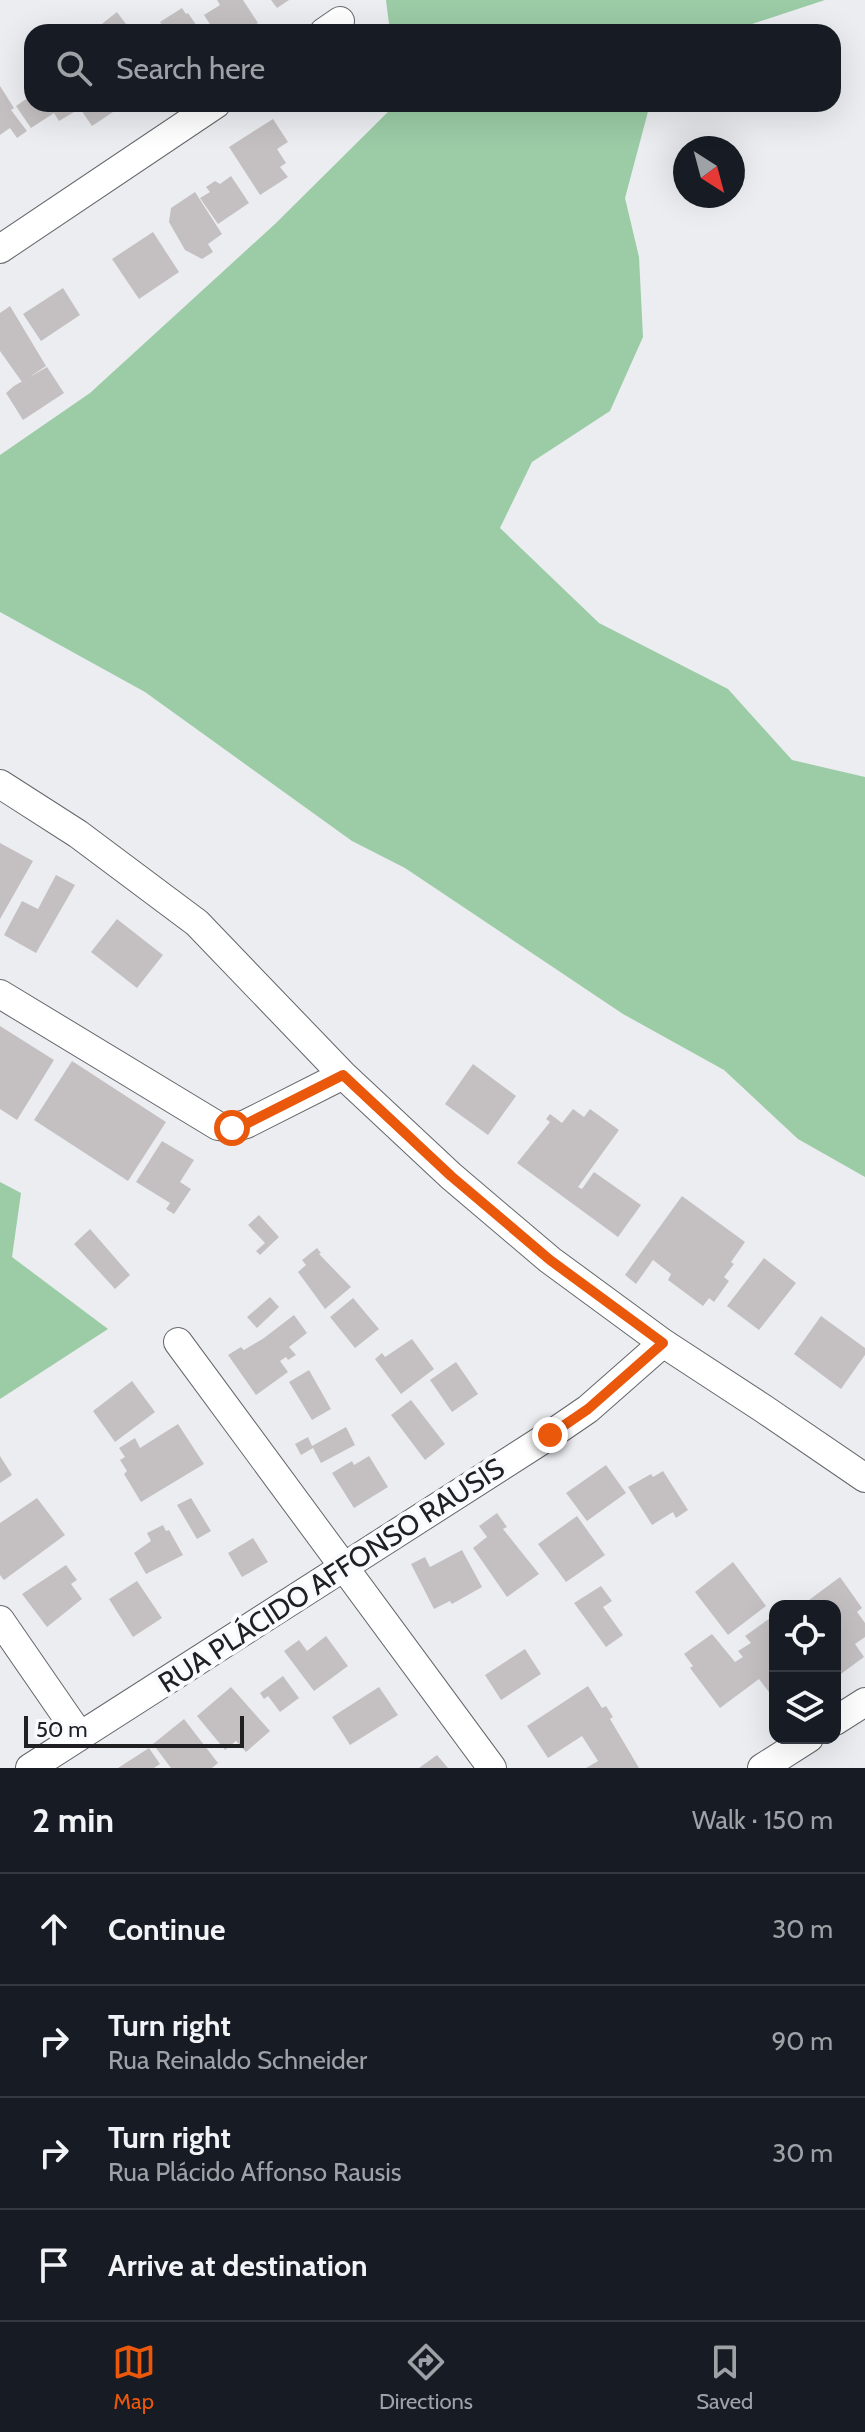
<!DOCTYPE html>
<meta charset="utf-8">
<style>
:root{--surface:#171b24;--page:#242831;--text:#f1f3f6;--muted:#9ea1a6;--line:#363941;--accent:#ea580c}
body{margin:0;font-family:Cabin,sans-serif;background:var(--page);color:var(--text)}
.controls{position:absolute;right:24px;bottom:24px;display:grid;overflow:hidden;border-radius:16px;box-shadow:0 8px 32px #0002}
.controls button{width:72px;height:72px;display:grid;place-items:center;padding:0;border:0;border-bottom:2px solid var(--line);background:var(--surface);color:var(--text);font:40px sans-serif}
.compass{position:absolute;left:673px;top:136px;width:72px;height:72px;border-radius:50%;background:var(--surface);box-shadow:0 8px 32px #0002;rotate:144deg}
.scale{position:absolute;left:24px;bottom:20px;width:220px;box-sizing:border-box;padding-left:8px;border:4px solid #202022;border-top:0;font-size:22px;line-height:28px;white-space:nowrap;color:#202022;-webkit-text-stroke:6px #f8fafe;paint-order:stroke}
.stop{position:absolute;width:24px;height:24px;margin:-18px;border:6px solid #ea580c;border-radius:50%;background:#fff}
.stop.end{background:#ea580c;border-color:#fff;box-shadow:0 2px 8px #0008}
.list{margin:0;padding:0;list-style:none}
h2{display:flex;justify-content:space-between;align-items:center;height:104px;margin:0;padding:0 32px;font-size:34px}
h2 small{font-size:26px;font-weight:400;color:var(--muted)}
.list li{display:grid;grid-template-columns:52px 1fr auto;gap:24px;align-items:center;box-sizing:border-box;height:112px;padding:0 32px;border-top:2px solid var(--line)}
.list b{display:block;font-size:30px;white-space:nowrap}
.list p{margin:0;font-size:26px;white-space:nowrap;color:var(--muted)}
.list em{font-size:26px;font-style:normal;color:var(--muted)}
.icon{flex:none;width:44px;height:44px;fill:none;stroke:currentColor;stroke-width:2;stroke-linecap:round;stroke-linejoin:round}
.map{position:relative;flex:none;width:865px;height:1768px;overflow:hidden}
.search{position:absolute;background:var(--surface);box-shadow:0 8px 32px #0002;left:24px;right:24px;top:24px;height:88px;display:flex;align-items:center;gap:20px;box-sizing:border-box;padding:0 28px;border-radius:24px;color:var(--muted);font-size:30px}
.sheet{height:552px;background:var(--surface)}
nav{display:flex;justify-content:space-around;align-items:center;box-sizing:border-box;height:112px;border-top:2px solid var(--line);background:var(--surface);font-size:22px;color:var(--muted)}
nav a{display:grid;justify-items:center;gap:4px}
nav .on{color:var(--accent)}
.map>svg:first-child{display:block}
.green{fill:#9bcca6}
.building{fill:#c4c0c2}
.lines{fill:none;stroke-linecap:round;stroke-linejoin:round}
.minor-casing{stroke:#64666a;stroke-width:30}
.minor{stroke:#fff;stroke-width:28}
.route{stroke:#ea580c;stroke-width:10}
.labels{text-anchor:middle;dominant-baseline:central;stroke-width:8;stroke-linejoin:round;paint-order:stroke}
.street-label{font-size:28px;fill:#202022;stroke:#f8fafe}
</style>
<div class="map">
<svg width="865" height="1768" viewBox="0 0 865 1768">
<rect width="100%" height="100%" fill="#ebedf1"/>
<!-- green -->
<path class="green" d="M386,0h439l-97,32h-338z
M396,104h256l-3,4 -24,90 14,59 4,80 -33,74 -78,51 -32,66 99,95 129,66 64,71 73,17v400l-67,-38 -74,-69 -101,-56 -218,-146 -53,-27 -207,-149 -145,-80v-157l90,-62 185,-169z
M0,1182l21,11 -9,64 96,72 -108,70z"/>
<!-- building -->
<path class="building" d="M217,0h26l15,23 -15,9h-28l-11,-17 16,-10z
M271,0h18l-12,8z
M182,8l4,6 2,-1 13,19h-39l-1,-2 3,-2 -4,-6z
M117,12l9,12 -12,8h-12l-4,-5z
M0,86l14,22 -3,2 16,21 -10,7 -7,-10 -10,7z
M32,95v9h37l5,8 -15,9 -5,-8 -23,15 -15,-22z
M77,104h48l-33,22z
M273,119l15,23 -11,7 9,14 -6,4 8,10 -28,18 -31,-48z
M231,176l18,27 -31,21 -18,-26 10,-6 -4,-5 9,-6 5,3z
M195,192l27,42 -14,10 5,8 -11,7 -17,-9 -16,-28 2,-14z
M153,232l26,40 -40,27 -27,-40z
M63,288l17,27 -39,26 -18,-27z
M10,306l36,60 -24,16 -22,-31v-38z
M47,367l17,26 -41,27 -17,-27 8,-7z
M0,843l33,18 -33,58z
M56,875l19,10 -39,68 -32,-18 18,-34 16,8z
M117,919l46,36 -26,33 -46,-36z
M0,1026l54,34 -37,60 -17,-11z
M72,1061l94,61 -38,59 -94,-61z
M473,1064l43,32 -28,39 -43,-31z
M573,1109l11,8 6,-8 29,21 -41,57 4,2 12,-17 47,33 -23,32 -101,-74 33,-41 -4,-3 4,-5 12,9z
M162,1141l32,19 -14,22 11,7 -17,25 -8,-5 4,-6 -34,-21z
M682,1196l63,46 -14,20 3,2 -10,13 5,4 -15,21 -5,-4 -6,8 -35,-26 3,-6 -18,-14 -17,24 -11,-9z
M259,1215l20,22 -19,18 -4,-4 9,-8 -17,-18z
M90,1229l40,46 -15,14 -41,-45z
M317,1248l4,5 -2,1 32,33 -26,22 -27,-37 8,-7 -4,-5z
M764,1258l32,25 -37,47 -32,-24z
M270,1297l9,10 -22,21 -10,-11z
M353,1298l26,31 -24,19 -25,-31z
M294,1315l13,18 -18,14 7,8 -8,5 -2,-3 -6,4 8,11 -32,23 -28,-40 13,-8 3,3 20,-12z
M821,1316l44,32v7l-24,34 -47,-35z
M412,1339l22,30 -33,25 -26,-35 7,-6 3,4z
M456,1362l22,32 -26,18 -22,-32z
M309,1370l22,39 -19,11 -23,-38z
M132,1381l23,31 -40,30 -22,-31z
M411,1400l34,44 -20,16 -34,-45z
M178,1424l26,40 -63,38 -17,-28 3,-3 -7,-11 5,-3 -6,-9 16,-10 5,10z
M346,1427l9,18 -34,18 -8,-15 -12,7 -6,-11 13,-7 4,9z
M0,1456l12,19 -12,8z
M369,1456l19,31 -34,21 -22,-35 20,-12 2,4z
M606,1465l20,28 -39,28 -21,-28z
M663,1471l25,39 -12,8 -3,-6 -21,13 -24,-38 23,-13 2,3z
M37,1498l28,37 -61,45 -4,-5v-52z
M191,1498l20,33 -14,8 -20,-34z
M497,1513l10,14 -4,2 36,45 -32,23 -34,-49 14,-11 -8,-11z
M577,1516l28,39 -39,27 -28,-38z
M163,1525l3,6 3,-1 14,25 -37,19 -12,-21 17,-12 -4,-8z
M253,1538l15,24 -26,15 -14,-24z
M462,1550l20,37 -30,17 -2,-3 -16,8 -23,-45 14,-7 5,10z
M733,1562l33,44 -38,29 -33,-43z
M66,1565l11,15 -6,4 11,15 -35,28 -25,-33z
M840,1577l22,31 -5,4 8,11v14l-10,7 9,13 -26,19 -3,-4v-66h-34z
M137,1581l25,37 -29,19 -24,-38z
M601,1586l11,15 -9,6 20,28 -17,12 -32,-44z
M773,1616l2,84 -16,-21 -39,29 -30,-40 3,-2 -9,-12 28,-20 23,28 8,-5 -5,-6 13,-8 -6,-7z
M326,1636l22,30 -34,25 -30,-40 15,-11 8,11z
M525,1649l16,25 -40,26 -16,-25z
M283,1676l16,22 -19,14 -12,-16 -4,3 -4,-6z
M588,1686l14,22 4,-2 7,11 -3,2 29,49h-53l12,-7 -16,-25 -34,22 -21,-32z
M231,1687l39,44 -24,21 -10,-11 -11,9 -28,-34z
M379,1687l19,28 -48,30 -18,-28z
M184,1719l34,44 -6,5h-41l-18,-24z
M149,1748l11,16 -6,4h-36z
M437,1755l11,13h-29z"/>
<g class="lines">
<defs>
<path id="minor" d="M324,32l16,-11
M0,249l216,-145
M0,784l78,50 119,89 146,152 108,101 99,84 113,83 101,66 101,69
M0,994l218,132 14,2 14,-4 97,-49
M178,1342l314,426
M0,1620l80,116
M835,1721l30,-19
M30,1768l520,-333 38,-26 75,-66
M762,1768l47,-30"/>
</defs>
<!-- minor casing -->
<use href="#minor" class="minor-casing"/>
<!-- minor -->
<use href="#minor" class="minor"/>
</g>
<g class="lines">
<!-- route -->
<path class="route" d="M232,1128l14,-4 97,-49 108,101 99,84 113,83 -75,66 -38,26"/>
</g>
<g class="labels">
<!-- street labels -->
<g class="street-label">
<text transform="translate(331 1575) rotate(-33)">RUA PLÁCIDO AFFONSO RAUSIS</text>
</g>
</g>
</svg>
<div class="controls">
<button><svg class="icon" aria-label="locate" viewBox="0 0 24 24"><circle cx="12" cy="12" r="6"/><path d="M12 2v4M12 18v4M2 12h4M18 12h4"/></svg></button>
<button><svg class="icon" aria-label="layers" viewBox="0 0 24 24"><path d="M12 4l9 5-9 5-9-5zM3 14l9 5 9-5"/></svg></button>
</div>
<svg class="compass" viewBox="-18 -18 36 36"><path d="M0-13l5 13h-10z" fill="#e53935"/><path d="M0 13l5-13h-10z" fill="#9ea1a6"/></svg>
<div class="scale">50 m</div>
<div class="stop" style="left:232px;top:1128px"></div>
<div class="stop end" style="left:550px;top:1435px"></div>
<div class="search"><svg class="icon" aria-label="search" viewBox="0 0 24 24"><circle cx="10" cy="10" r="6"/><path d="M15 15l6 6"/></svg>Search here</div>
</div>
<section class="sheet">
<h2>2 min<small>Walk · 150 m</small></h2>
<ul class="list">
<li><svg class="icon" aria-label="ahead" viewBox="0 0 24 24"><path d="M12 20V5M6 11l6-6 6 6"/></svg><div><b>Continue</b></div><em>30 m</em></li>
<li><svg class="icon" aria-label="right" viewBox="0 0 24 24"><path d="M7 20v-9h11M14 6l5 5-5 5"/></svg><div><b>Turn right</b><p>Rua Reinaldo Schneider</p></div><em>90 m</em></li>
<li><svg class="icon" aria-label="right" viewBox="0 0 24 24"><path d="M7 20v-9h11M14 6l5 5-5 5"/></svg><div><b>Turn right</b><p>Rua Plácido Affonso Rausis</p></div><em>30 m</em></li>
<li><svg class="icon" aria-label="arrive" viewBox="0 0 24 24"><path d="M6 21V4h12l-3 4 3 4H6"/></svg><div><b>Arrive at destination</b></div></li>
</ul>
</section>
<nav>
<a class="on"><svg class="icon" aria-label="map" viewBox="0 0 24 24"><path d="M3 6l6-2 6 2 6-2v14l-6 2-6-2-6 2zM9 4v14M15 6v14"/></svg>Map</a>
<a><svg class="icon" aria-label="directions" viewBox="0 0 24 24"><path d="M12 3l9 9-9 9-9-9zM9 14v-3h6M13 9l2 2-2 2"/></svg>Directions</a>
<a><svg class="icon" aria-label="saved" viewBox="0 0 24 24"><path d="M7 4h10v16l-5-4-5 4z"/></svg>Saved</a>
</nav>
